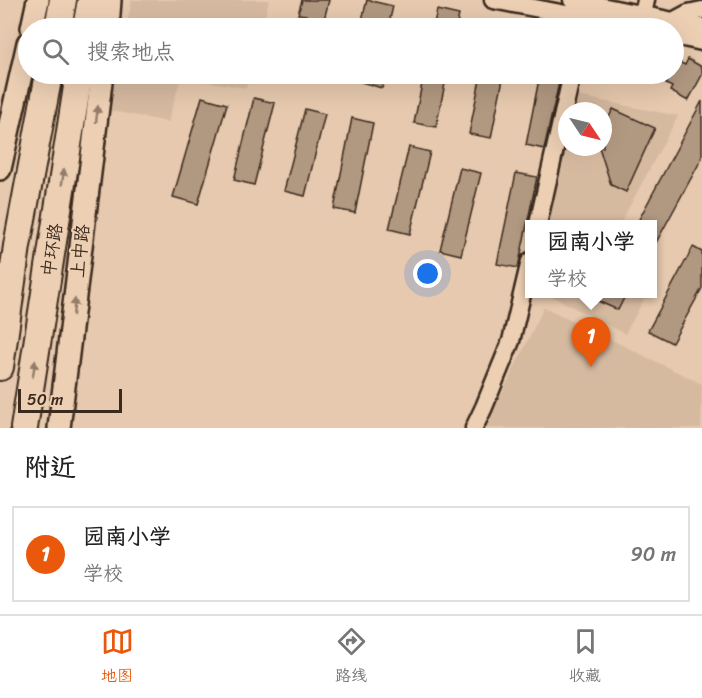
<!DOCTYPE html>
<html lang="zh">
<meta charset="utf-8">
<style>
:root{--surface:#fff;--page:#f6f6f6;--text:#222;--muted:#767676;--line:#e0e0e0;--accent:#ea580c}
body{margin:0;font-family:Sriracha,"LXGW WenKai TC",sans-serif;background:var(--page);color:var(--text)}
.compass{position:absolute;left:558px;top:102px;width:54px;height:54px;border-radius:50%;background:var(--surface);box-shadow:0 6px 24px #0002;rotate:125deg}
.scale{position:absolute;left:18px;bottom:15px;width:104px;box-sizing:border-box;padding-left:6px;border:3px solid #3b2a1e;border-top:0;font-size:16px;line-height:21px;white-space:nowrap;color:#3b2a1e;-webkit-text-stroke:4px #edd0b4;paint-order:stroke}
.you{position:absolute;left:428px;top:274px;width:21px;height:21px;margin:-15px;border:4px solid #fff;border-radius:50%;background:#1a73e8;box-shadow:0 0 0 9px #1a73e833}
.badge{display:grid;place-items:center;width:39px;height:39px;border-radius:50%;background:var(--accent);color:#fff;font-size:20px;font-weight:700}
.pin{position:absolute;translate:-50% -50px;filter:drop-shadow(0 2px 3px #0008)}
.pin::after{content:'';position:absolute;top:32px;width:21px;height:18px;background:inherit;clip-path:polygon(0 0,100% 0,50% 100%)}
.popup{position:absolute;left:525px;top:220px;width:132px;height:78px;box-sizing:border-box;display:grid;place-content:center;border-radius:0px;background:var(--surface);filter:drop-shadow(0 2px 4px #0005);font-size:20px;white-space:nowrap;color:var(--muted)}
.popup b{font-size:22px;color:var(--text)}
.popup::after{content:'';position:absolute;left:50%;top:100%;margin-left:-12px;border:12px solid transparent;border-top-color:var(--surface)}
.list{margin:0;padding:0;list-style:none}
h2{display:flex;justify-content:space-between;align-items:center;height:78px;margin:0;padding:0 24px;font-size:26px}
h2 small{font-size:20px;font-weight:400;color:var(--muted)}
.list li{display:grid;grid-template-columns:39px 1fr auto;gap:18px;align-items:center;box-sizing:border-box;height:96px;margin:0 12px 12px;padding:0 12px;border:2px solid var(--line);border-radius:0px}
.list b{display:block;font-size:22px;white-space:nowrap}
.list p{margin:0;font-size:20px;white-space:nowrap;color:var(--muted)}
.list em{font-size:20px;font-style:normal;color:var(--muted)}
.icon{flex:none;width:33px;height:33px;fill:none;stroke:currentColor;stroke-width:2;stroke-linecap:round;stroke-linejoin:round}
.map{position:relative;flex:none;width:702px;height:428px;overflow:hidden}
.search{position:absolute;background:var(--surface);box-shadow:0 6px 24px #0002;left:18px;right:18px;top:18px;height:66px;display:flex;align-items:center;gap:15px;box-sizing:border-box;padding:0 21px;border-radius:33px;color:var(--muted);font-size:22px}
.sheet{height:186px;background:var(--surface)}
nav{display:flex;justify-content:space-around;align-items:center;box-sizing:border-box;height:84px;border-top:2px solid var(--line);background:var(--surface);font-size:16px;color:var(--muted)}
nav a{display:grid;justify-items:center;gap:3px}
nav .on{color:var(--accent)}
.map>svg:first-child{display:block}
.built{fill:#d6baa0}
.building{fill:#b19881;stroke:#3b2a1e;stroke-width:1.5}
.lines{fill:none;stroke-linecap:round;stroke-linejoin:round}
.minor-casing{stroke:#3b2a1e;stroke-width:21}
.major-casing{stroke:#3b2a1e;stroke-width:26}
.highway-casing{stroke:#3b2a1e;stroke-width:30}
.minor{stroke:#edd0b4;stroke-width:16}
.major{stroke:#edd0b4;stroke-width:21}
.highway{stroke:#edd0b4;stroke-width:26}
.oneway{fill:#947d69}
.labels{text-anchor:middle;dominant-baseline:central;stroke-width:4.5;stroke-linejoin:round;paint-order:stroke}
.street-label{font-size:18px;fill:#3b2a1e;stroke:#edd0b4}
</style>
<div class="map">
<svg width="702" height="428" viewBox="0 0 702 428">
<rect width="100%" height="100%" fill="#e6c9ae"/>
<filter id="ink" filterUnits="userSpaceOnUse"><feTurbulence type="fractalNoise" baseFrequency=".0167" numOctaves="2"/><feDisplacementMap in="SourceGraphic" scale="12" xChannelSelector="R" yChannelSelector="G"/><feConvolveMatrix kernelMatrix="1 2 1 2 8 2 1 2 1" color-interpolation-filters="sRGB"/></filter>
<g filter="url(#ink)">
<!-- built -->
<path class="built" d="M132,0h137l-7,28h-136z
M115,74h135l-4,14 -65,-11 -13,45 -61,-12z
M577,96l101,20 -58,108h-74l21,-87v10h36v-36h-30z
M548,294h99l-22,40z
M544,307l158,77 -1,44h-216z"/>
<!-- building -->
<path class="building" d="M302,0h27l-7,28h-19l3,-13 -8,-1z
M367,0l26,6 -5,22h-28z
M437,10l22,5 -3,13h-23z
M688,59l14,8v8l-14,26 -18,-10 2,-4 -6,-3 13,-22 6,3z
M344,74h42l-4,14 -38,-11z
M424,74h23l-11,53 -22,-4z
M481,74h23l-13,64 -22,-4z
M540,74h21l-17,75 -18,-4z
M202,97l25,7 -29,100 -25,-7z
M254,98l21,5 -21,82 -20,-5z
M702,101v57l-50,92v-25h-16z
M305,109l20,5 -20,82 -21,-5z
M613,109l42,19 -29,64 -15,-7 -12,-38h4v-18z
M352,118l21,5 -18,90 -21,-4z
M409,147l21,5 -20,82 -21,-5z
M460,168l21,5 -20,82 -21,-5z
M516,173l21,4 -19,91 -21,-4z
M693,247l9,5v36l-30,55 -24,-12z
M582,294h44l-8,16z"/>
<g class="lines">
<defs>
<path id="minor" d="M493,0l146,28
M572,0l130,27
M643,15l3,-15
M673,21l15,-8 14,-3
M674,36l28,6
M538,224l34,-150
M474,428l10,-21 27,-66 19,-80"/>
<path id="major" d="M32,28l6,-28
M108,28l2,-28
M0,169l28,-126
M59,428l43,-354"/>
<path id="highway" d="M58,28l5,-28
M86,28l5,-28
M0,367l17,-121 32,-172
M24,428l55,-354"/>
</defs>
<!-- minor casing -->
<use href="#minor" class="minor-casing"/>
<!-- major casing -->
<use href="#major" class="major-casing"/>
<!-- highway casing -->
<use href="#highway" class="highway-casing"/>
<!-- minor -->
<use href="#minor" class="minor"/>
<!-- major -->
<use href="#major" class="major"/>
<!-- highway -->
<use href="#highway" class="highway"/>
</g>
<!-- one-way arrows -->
<defs><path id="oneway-solid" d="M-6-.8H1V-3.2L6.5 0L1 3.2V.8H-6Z" transform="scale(1.5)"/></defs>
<g class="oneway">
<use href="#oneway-solid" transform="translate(97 114) rotate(-83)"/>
<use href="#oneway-solid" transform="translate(63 177) rotate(-81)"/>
<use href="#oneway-solid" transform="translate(74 307) rotate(-83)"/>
<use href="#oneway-solid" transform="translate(34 369) rotate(-81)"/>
</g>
</g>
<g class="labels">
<!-- street labels -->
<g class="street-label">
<text transform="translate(52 250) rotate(-81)">中环路</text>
<text transform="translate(80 251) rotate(-84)">上中路</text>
</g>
</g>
</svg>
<svg class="compass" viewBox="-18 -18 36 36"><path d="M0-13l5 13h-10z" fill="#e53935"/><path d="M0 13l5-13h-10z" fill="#767676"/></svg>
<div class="scale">50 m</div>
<div class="you"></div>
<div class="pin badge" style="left:591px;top:367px">1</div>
<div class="popup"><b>园南小学</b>学校</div>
<div class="search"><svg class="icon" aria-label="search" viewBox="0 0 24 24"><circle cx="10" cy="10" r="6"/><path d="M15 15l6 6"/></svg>搜索地点</div>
</div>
<section class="sheet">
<h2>附近<small></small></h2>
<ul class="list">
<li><span class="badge">1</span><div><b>园南小学</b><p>学校</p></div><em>90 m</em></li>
</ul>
</section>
<nav>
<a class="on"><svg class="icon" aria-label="map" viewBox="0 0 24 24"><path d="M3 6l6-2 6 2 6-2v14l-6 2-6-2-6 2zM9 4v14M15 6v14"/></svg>地图</a>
<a><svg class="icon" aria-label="directions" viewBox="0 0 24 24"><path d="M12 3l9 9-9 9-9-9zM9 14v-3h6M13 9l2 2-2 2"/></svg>路线</a>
<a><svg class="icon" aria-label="saved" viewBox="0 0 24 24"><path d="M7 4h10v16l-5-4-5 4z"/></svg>收藏</a>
</nav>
